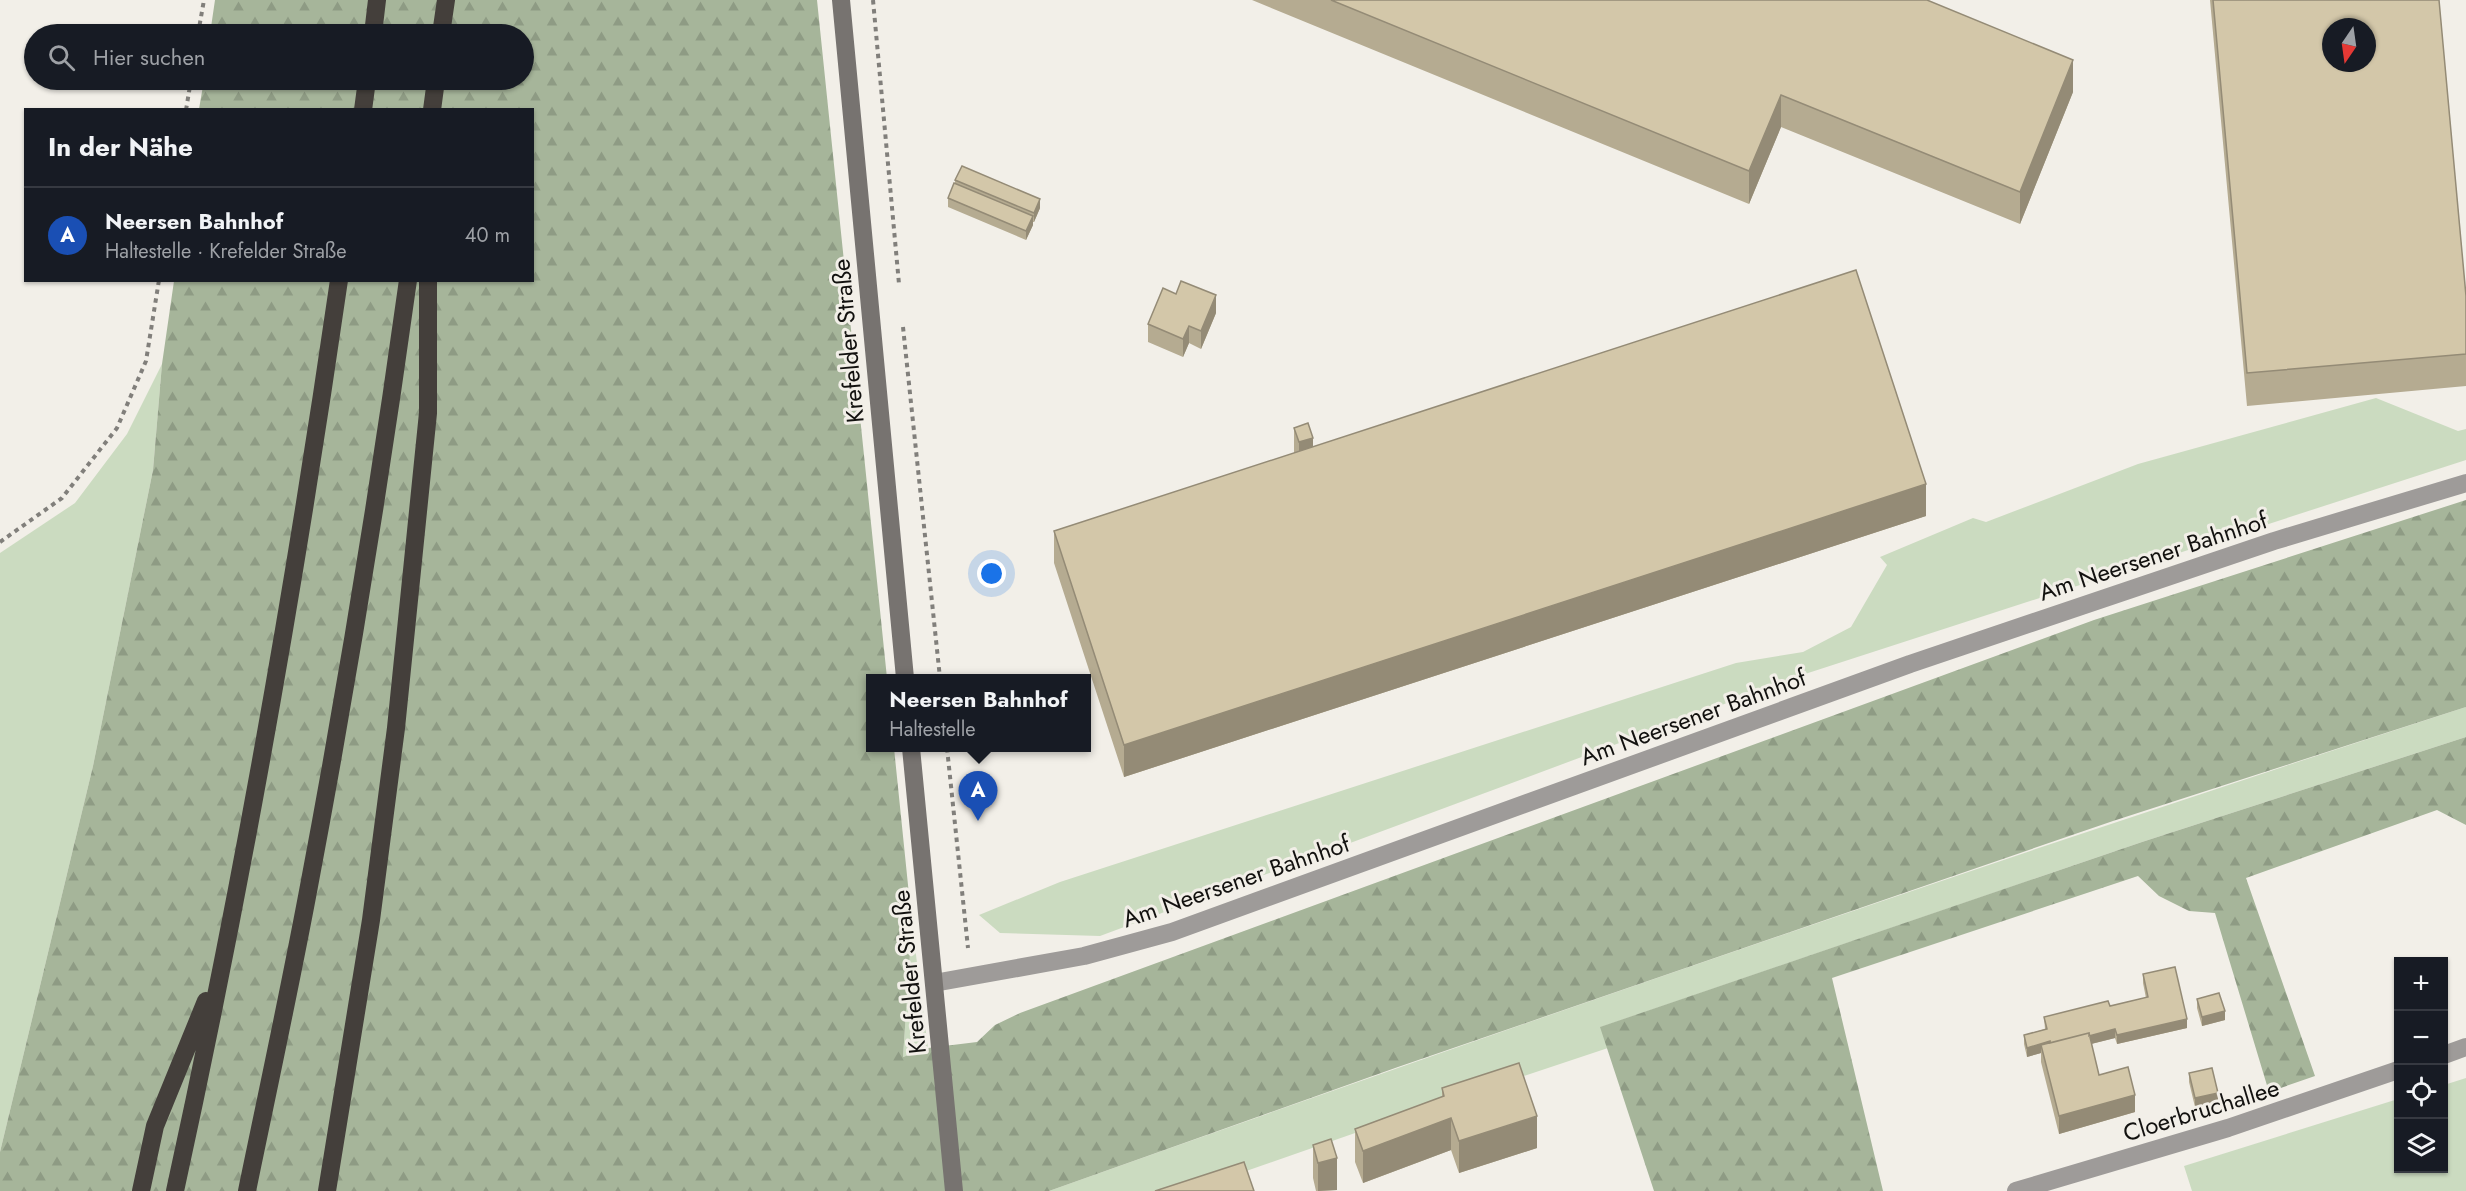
<!DOCTYPE html>
<html lang="de">
<meta charset="utf-8">
<style>
:root{--surface:#171b24;--page:#20242c;--text:#f1f3f6;--muted:#9ea1a6;--line:#363941;--accent:#baac9c}
body{margin:0;font-family:Jost,sans-serif;background:var(--page);color:var(--text)}
.controls{position:absolute;right:18px;bottom:18px;display:grid;overflow:hidden;border-radius:0px;box-shadow:0 2px 4px #0004}
.controls button{width:54px;height:54px;display:grid;place-items:center;padding:0;border:0;border-bottom:2px solid var(--line);background:var(--surface);color:var(--text);font:30px sans-serif}
.compass{position:absolute;left:2322px;top:18px;width:54px;height:54px;border-radius:50%;background:var(--surface);box-shadow:0 2px 4px #0004;rotate:193deg}
.you{position:absolute;left:992px;top:574px;width:21px;height:21px;margin:-15px;border:4px solid #fff;border-radius:50%;background:#1a73e8;box-shadow:0 0 0 9px #1a73e833}
.badge{display:grid;place-items:center;width:39px;height:39px;border-radius:50%;background:var(--accent);color:#fff;font-size:20px;font-weight:700}
.pin{position:absolute;translate:-50% -50px;filter:drop-shadow(0 2px 3px #0008)}
.pin::after{content:'';position:absolute;top:32px;width:21px;height:18px;background:inherit;clip-path:polygon(0 0,100% 0,50% 100%)}
.popup{position:absolute;left:866px;top:674px;width:225px;height:78px;box-sizing:border-box;display:grid;place-content:center;border-radius:0px;background:var(--surface);filter:drop-shadow(0 2px 4px #0005);font-size:20px;white-space:nowrap;color:var(--muted)}
.popup b{font-size:22px;color:var(--text)}
.popup::after{content:'';position:absolute;left:50%;top:100%;margin-left:-12px;border:12px solid transparent;border-top-color:var(--surface)}
.list{margin:0;padding:0;list-style:none}
h2{display:flex;justify-content:space-between;align-items:center;height:78px;margin:0;padding:0 24px;font-size:26px}
h2 small{font-size:20px;font-weight:400;color:var(--muted)}
.list li{display:grid;grid-template-columns:39px 1fr auto;gap:18px;align-items:center;box-sizing:border-box;height:96px;padding:0 24px;border-top:2px solid var(--line)}
.list b{display:block;font-size:22px;white-space:nowrap}
.list p{margin:0;font-size:20px;white-space:nowrap;color:var(--muted)}
.list em{font-size:20px;font-style:normal;color:var(--muted)}
.icon{flex:none;width:33px;height:33px;fill:none;stroke:currentColor;stroke-width:2;stroke-linecap:round;stroke-linejoin:round}
.map{position:relative;flex:none;width:2466px;height:1191px;overflow:hidden}
.search{position:absolute;background:var(--surface);box-shadow:0 2px 4px #0004;left:24px;top:24px;width:510px;height:66px;display:flex;align-items:center;gap:15px;box-sizing:border-box;padding:0 21px;border-radius:33px;color:var(--muted);font-size:22px}
.panel{position:absolute;background:var(--surface);box-shadow:0 2px 4px #0004;left:24px;top:108px;width:510px;height:174px;border-radius:0px}
.map>svg:first-child{display:block}
.grass{fill:#cbdbc0}
.forest{fill:url(#forest-firs)}
.lines{fill:none;stroke-linecap:round;stroke-linejoin:round}
.path{stroke:#817f7b;stroke-width:4;stroke-dasharray:4.5 4.5;stroke-linecap:butt}
.street{stroke:#9e9b99;stroke-width:18}
.secondary{stroke:#777370;stroke-width:18}
.highway{stroke:#443f3b;stroke-width:18}
.wall{fill:#b5ab91}
.shaded-wall{fill:#948b76}
.building{fill:#d3c7a9;stroke:#948b76;stroke-width:1.5;fill-rule:evenodd}
.labels{text-anchor:middle;dominant-baseline:central;stroke-width:6;stroke-linejoin:round;paint-order:stroke}
.street-label{font-size:24px;fill:#12110f;stroke:#f2efe8}
</style>
<div class="map">
<svg width="2466" height="1191" viewBox="0 0 2466 1191">
<defs>
<pattern id="forest-firs" width="22" height="20" patternUnits="userSpaceOnUse" patternTransform="scale(1.5)"><rect width="22" height="20" fill="#a6b59a"/><path d="M5 1l3.5 6h-7zM16 11l3.5 6h-7z" fill="#8e9b84"/></pattern>
</defs>
<rect width="100%" height="100%" fill="#f2efe8"/>
<!-- grass -->
<path class="grass" d="M162,364l-9,106 -60,296 -93,386v-599l75,-50 52,-69z
M2376,398l82,33 8,-2v31l-661,214 -705,262 -100,-3 -21,-18 81,-33 676,-219 67,-11 48,-25 36,-62 -7,-8 93,-39 13,4 152,-58z
M2466,707v30l-324,105 -541,185 7,21 -210,70 -209,73h-140c470,-167 942,-330 1417,-484z
M912,924l16,124 -25,9z
M2466,1078v113h-274l-8,-25 214,-67v69h46v-83z"/>
<!-- forest -->
<path class="forest" d="M215,0h602l70,678h-17v70h24l18,176 -9,133 25,-9 49,-6 18,-17 25,-12 1074,-393 372,-120v207l-353,114 -715,246 -349,124h-1049v-39l93,-386 60,-296 9,-106 12,-83 358,-1v-170l-333,-1 5,-29h320v-46h-314z
M2466,737v88l-29,-15 -191,68 69,198 -46,16 -54,-179 -26,-2 -30,-15 -21,-20 -306,102 51,213h-229l-54,-164 542,-185z"/>
<g class="lines">
<!-- path -->
<path class="path" d="M873,0l26,284
M198,34l6,-34
M186,110l5,-30
M903,327l37,351
M0,542l62,-44 55,-70 29,-67 13,-81
M947,748l21,200"/>
<!-- street -->
<path class="street" d="M934,983l150,-27 88,-24 738,-268 364,-123 192,-58
M2444,1055l22,-8
M2016,1191l212,-63 170,-58"/>
<!-- secondary -->
<path class="secondary" d="M841,0l64,678
M911,748l43,443"/>
<!-- highway -->
<path class="highway" d="M373,34l4,-34
M441,34l5,-34
M363,110l4,-30
M432,110l4,-30
M141,1191l14,-65 51,-125
M175,1191c66,-301 120,-606 164,-911
M247,1191c21,-102 43,-203 62,-305 38,-201 71,-403 99,-606
M327,1191l44,-271 25,-192 32,-315v-133"/>
</g>
<!-- wall -->
<path class="wall" d="M1252,0h675l146,92 -53,132 -239,-97 -32,77z
M2210,0h229l27,296v90l-219,20z
M955,180l85,28 -6,14h-1v3l-7,15 -78,-33v-9l7,-14z
M1216,313l-15,36 -12,-6 -6,14 -35,-15v-18z
M1294,428l19,19 613,69 -802,261 -70,-214v-32l240,-78z
M2143,974l44,54 -70,16 -2,-6 -24,6 8,31 36,37 -76,22 -18,-72v-9l-14,4 -3,-13v-9l21,-6 -1,-12 66,-11 36,-8 -3,-15z
M2197,999l28,21 -23,6 -5,-18z
M2189,1073l29,29 -23,5 -6,-25z
M1442,1088l95,60 -78,25 -8,-23 -88,33 -8,-21v-33l87,-32z
M1313,1145l24,45 -21,1 -3,-13z"/>
<!-- shaded-wall -->
<path class="shaded-wall" d="M2073,60v32l-53,132v-32z
M1781,95v32l-32,77v-33z
M1040,199v9l-6,14v-9z
M1033,216v9l-7,15v-9z
M1216,295v18l-15,36v-18z
M1189,326v17l-6,14v-18z
M1313,438v32l-14,5v-33z
M1926,484v32l-802,261v-32z
M2225,1011v9l-23,6v-9z
M2187,1019v9l-70,16v-9z
M2115,1029v9l-64,16v-9z
M2050,1041v9l-9,-5v8l-14,4v-9z
M2218,1093v9l-23,5v-9z
M2135,1095v17l-76,22v-18z
M1537,1116v32l-78,25v-32z
M1451,1118v32l-88,33v-32z
M1337,1158v32l-19,1v-28z"/>
<!-- building -->
<path class="building" d="M1331,0h596l146,60 -53,132 -239,-97 -32,76z
M2213,0h226l27,296v58l-219,19zM2331,27h36v36h-36z
M962,166l78,33 -6,14 -79,-33z
M954,183l79,33 -7,15 -78,-33z
M1856,270l70,214 -802,261 -70,-214z
M1181,281l35,14 -15,36 -12,-5 -6,13 -35,-15 15,-36 13,6z
M1308,423l5,15 -14,4 -5,-14z
M2175,967l12,52 -70,16 -2,-6 -26,7v-3l-39,10v-2l-23,7 -3,-13 23,-6 -3,-12 64,-16 2,5 38,-9 -5,-23z
M2219,993l6,18 -23,6 -5,-18z
M2089,1033l10,42 29,-8 7,28 -76,21 -18,-71z
M1519,1063l18,53 -78,25 -8,-23 -88,33 -8,-22 89,-33 -2,-8z
M2212,1068l6,25 -23,5 -6,-25z
M1331,1139l6,19 -19,5 -5,-18z
M1244,1162l10,29h-99z"/>
<g class="labels">
<!-- street labels -->
<g class="street-label">
<text transform="translate(848 341) rotate(-95)">Krefelder Straße</text>
<text transform="translate(2153 556) rotate(-18)">Am Neersener Bahnhof</text>
<text transform="translate(1693 717) rotate(-20)">Am Neersener Bahnhof</text>
<text transform="translate(1236 881) rotate(-19)">Am Neersener Bahnhof</text>
<text transform="translate(909 972) rotate(-96)">Krefelder Straße</text>
<text transform="translate(2201 1110) rotate(-17)">Cloerbruchallee</text>
</g>
</g>
</svg>
<div class="controls">
<button>+</button>
<button>−</button>
<button><svg class="icon" aria-label="locate" viewBox="0 0 24 24"><circle cx="12" cy="12" r="6"/><path d="M12 2v4M12 18v4M2 12h4M18 12h4"/></svg></button>
<button><svg class="icon" aria-label="layers" viewBox="0 0 24 24"><path d="M12 4l9 5-9 5-9-5zM3 14l9 5 9-5"/></svg></button>
</div>
<svg class="compass" viewBox="-18 -18 36 36"><path d="M0-13l5 13h-10z" fill="#e53935"/><path d="M0 13l5-13h-10z" fill="#9ea1a6"/></svg>
<div class="you"></div>
<div class="pin badge" style="left:978px;top:821px;background:#1a4fb4">A</div>
<div class="popup"><b>Neersen Bahnhof</b>Haltestelle</div>
<div class="search"><svg class="icon" aria-label="search" viewBox="0 0 24 24"><circle cx="10" cy="10" r="6"/><path d="M15 15l6 6"/></svg>Hier suchen</div>
<section class="panel">
<h2>In der Nähe<small></small></h2>
<ul class="list">
<li><span class="badge" style="background:#1a4fb4">A</span><div><b>Neersen Bahnhof</b><p>Haltestelle · Krefelder Straße</p></div><em>40 m</em></li>
</ul>
</section>
</div>
